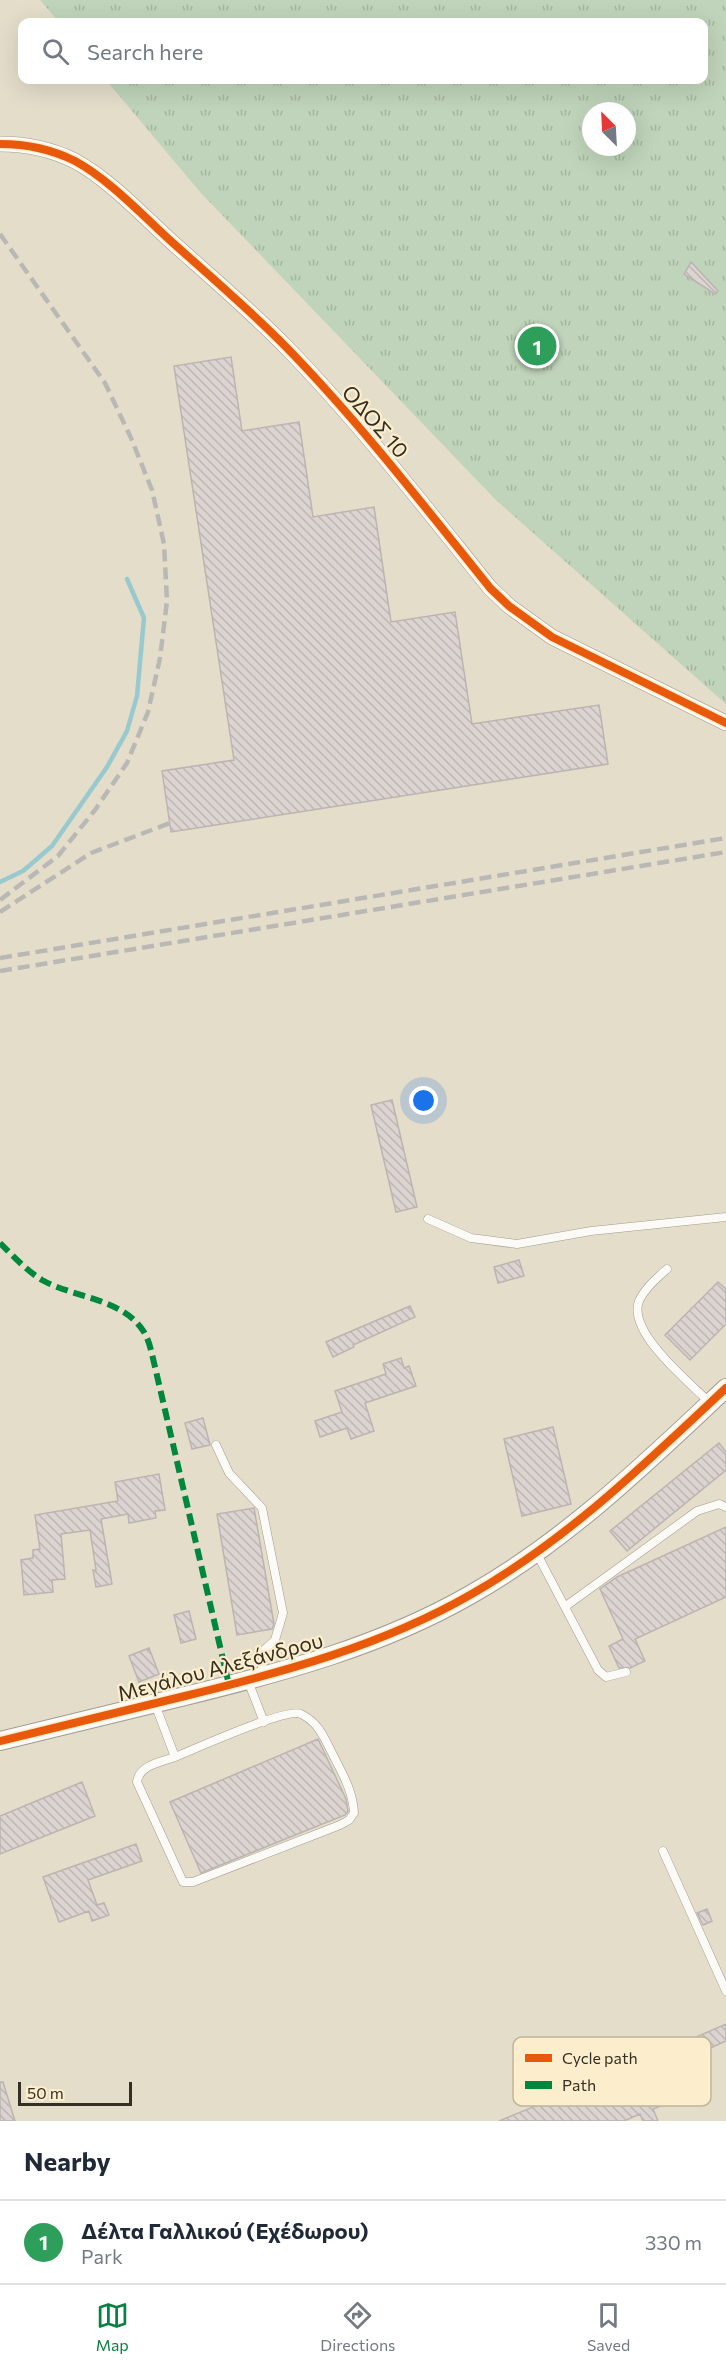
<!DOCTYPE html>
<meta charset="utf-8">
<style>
:root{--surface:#fff;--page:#f6f6f7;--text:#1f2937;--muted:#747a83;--line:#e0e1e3;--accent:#0b8043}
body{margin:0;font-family:Commissioner,sans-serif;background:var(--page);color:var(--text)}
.compass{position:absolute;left:582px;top:102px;width:54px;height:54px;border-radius:50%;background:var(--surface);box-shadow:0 6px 24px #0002;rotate:336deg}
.scale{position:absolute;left:18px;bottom:15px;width:114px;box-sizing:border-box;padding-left:6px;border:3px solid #342f23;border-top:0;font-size:16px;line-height:21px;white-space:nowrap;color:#342f23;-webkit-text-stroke:4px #fceecd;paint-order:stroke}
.you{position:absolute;left:424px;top:1101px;width:21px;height:21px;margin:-15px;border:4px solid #fff;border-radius:50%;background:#1a73e8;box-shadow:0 0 0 9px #1a73e833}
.badge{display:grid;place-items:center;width:39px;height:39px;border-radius:50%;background:var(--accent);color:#fff;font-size:20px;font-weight:700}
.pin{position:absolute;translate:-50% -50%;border:3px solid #fff;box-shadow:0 2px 6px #0006}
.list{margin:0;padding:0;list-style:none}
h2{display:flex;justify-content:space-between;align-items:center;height:78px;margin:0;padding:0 24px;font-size:26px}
h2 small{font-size:20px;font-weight:400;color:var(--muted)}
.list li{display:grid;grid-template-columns:39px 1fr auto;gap:18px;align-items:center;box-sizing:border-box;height:84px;padding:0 24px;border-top:2px solid var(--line)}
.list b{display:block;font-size:22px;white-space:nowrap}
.list p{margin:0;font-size:20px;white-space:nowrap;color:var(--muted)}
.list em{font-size:20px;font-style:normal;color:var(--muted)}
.icon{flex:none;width:33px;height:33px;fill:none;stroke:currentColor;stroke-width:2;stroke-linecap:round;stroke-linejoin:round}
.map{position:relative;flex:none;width:726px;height:2121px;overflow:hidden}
.search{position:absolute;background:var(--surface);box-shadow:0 6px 24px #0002;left:18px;right:18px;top:18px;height:66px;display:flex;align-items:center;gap:15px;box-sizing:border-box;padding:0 21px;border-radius:12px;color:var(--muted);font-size:22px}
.sheet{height:162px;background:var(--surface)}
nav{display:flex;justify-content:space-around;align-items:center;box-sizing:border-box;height:84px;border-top:2px solid var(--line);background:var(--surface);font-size:16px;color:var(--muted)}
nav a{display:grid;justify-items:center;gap:3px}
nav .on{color:var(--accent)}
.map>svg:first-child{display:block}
.grass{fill:url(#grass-tufts);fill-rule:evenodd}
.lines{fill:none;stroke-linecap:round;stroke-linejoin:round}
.stream{stroke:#98c9ce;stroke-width:4.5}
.building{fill:url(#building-back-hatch);stroke:#bbb4b1;stroke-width:1.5}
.service-casing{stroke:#a19c8e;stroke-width:9}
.minor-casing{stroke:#a19c8e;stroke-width:16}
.tertiary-casing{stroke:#a19c8e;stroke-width:20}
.service{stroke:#fbfaf7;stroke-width:8}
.minor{stroke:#fbfaf7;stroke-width:15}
.tertiary{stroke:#fbfaf7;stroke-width:18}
.rail{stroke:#bab8b5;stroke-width:4.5;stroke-dasharray:12 6;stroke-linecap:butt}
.quiet{stroke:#00873e;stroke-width:6;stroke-dasharray:12 6;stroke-linecap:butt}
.cycleway-casing{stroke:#fceecd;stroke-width:11}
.cycleway{stroke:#e8590c;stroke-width:8}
.labels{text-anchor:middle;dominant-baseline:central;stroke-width:4.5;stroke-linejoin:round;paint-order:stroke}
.street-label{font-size:21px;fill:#342f23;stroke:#fceecd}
.key{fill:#fceecd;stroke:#c0b59a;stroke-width:1.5}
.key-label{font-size:16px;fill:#342f23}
</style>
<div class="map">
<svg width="726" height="2121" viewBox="0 0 726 2121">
<defs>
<pattern id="grass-tufts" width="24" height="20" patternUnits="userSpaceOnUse" patternTransform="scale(1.5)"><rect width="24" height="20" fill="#bfd4ba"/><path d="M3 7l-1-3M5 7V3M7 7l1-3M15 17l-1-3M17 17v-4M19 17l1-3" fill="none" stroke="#a5b6a0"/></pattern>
<pattern id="building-back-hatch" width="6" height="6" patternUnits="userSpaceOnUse" patternTransform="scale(1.5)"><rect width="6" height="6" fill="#dbd4d1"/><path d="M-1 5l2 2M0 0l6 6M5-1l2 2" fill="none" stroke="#bdb6b3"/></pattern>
</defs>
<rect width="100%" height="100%" fill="#e4ddca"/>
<!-- grass -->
<path class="grass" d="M40,0h686v704l-230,-204 -296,-308 -94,-112h598v-58h-645zM591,111h36v36h-36z"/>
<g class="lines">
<!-- stream -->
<path class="stream" d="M0,882l23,-11 29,-25 55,-79 20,-36 10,-35 7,-78 -17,-39"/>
</g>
<!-- building -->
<path class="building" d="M691,262l27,29 -3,3 -31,-20z
M231,357l11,74 57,-9 14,95 61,-10 17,115 64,-10 17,112 127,-19 9,59 -437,68 -9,-61 72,-11 -60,-394z
M392,1100l25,107 -21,5 -25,-107z
M519,1260l5,16 -26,7 -4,-16z
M718,1282l8,7v35l-36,36 -25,-25z
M410,1306l5,11 -62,28 1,2 -21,10 -7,-15z
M401,1358l3,10 5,-2 7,20 -51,17 9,28 -23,8 -4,-11 -27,9 -5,-16 27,-9 -7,-21 51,-17 -3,-10z
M203,1418l7,27 -18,4 -7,-26z
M553,1427l18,77 -49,12 -18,-77z
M719,1443l7,9v18l-99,81 -17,-20z
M159,1474l6,36 -10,1 1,7 -27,5 -1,-9 -27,5 11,65 -16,3 -3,-17h3l-6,-40 -29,4 4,45 -13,1 1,12 -29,3 -3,-35 12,-2v-8l7,-1 -5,-34 83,-14 -3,-19z
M254,1508l20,116 -2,5 -35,6 -20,-121z
M726,1527v70l-91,42 10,22 -15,7h-11l-10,-22 14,-7 -23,-50 17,-12z
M189,1611l7,28 -15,4 -7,-28z
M149,1648l10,26 -20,8 -10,-26z
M318,1739l28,60 2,12 -3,4 -144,58 -31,-71z
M82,1782l13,34 -95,38v-38z
M136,1844l6,17 -54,19 9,25 7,-2 5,12 -17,6 -3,-10 -30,11 -16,-45z
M707,1909l5,12 -9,4 -6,-12z
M726,2024v17l-35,16 -6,-15z
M645,2061l18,44 -10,4 5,12h-15l-3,-7 -16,7h-125z
M0,2082h3l12,39h-15z"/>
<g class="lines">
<defs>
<path id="service" d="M428,1219l43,19 46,6 74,-13 135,-14
M667,1269c-10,9 -22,19 -28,32 -12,31 50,81 70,101
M216,1445l13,28 33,35 21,105 -8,27 -11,10 -3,26
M536,1552l62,118 8,7 20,-5
M566,1606l131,-95 22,-7 7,3
M248,1681l16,41
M155,1704l20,53c-14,5 -36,8 -38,25l46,100h10l147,-57 9,-5 5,-7c-1,-22 -12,-40 -22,-60 -8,-16 -14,-31 -31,-39 -14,-7 -106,35 -126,43
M663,1851l63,140"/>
<path id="minor" d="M0,144c26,0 51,5 75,17 35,19 68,55 98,82 38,34 78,68 114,105 73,75 137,158 203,240l19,18 43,31 174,86"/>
<path id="tertiary" d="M0,1741c62,-15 123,-30 185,-45 98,-24 196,-50 285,-101 97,-55 175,-131 256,-207"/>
</defs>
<!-- service casing -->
<use href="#service" class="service-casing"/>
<!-- minor casing -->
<use href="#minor" class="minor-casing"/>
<!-- tertiary casing -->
<use href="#tertiary" class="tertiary-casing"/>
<!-- service -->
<use href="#service" class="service"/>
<!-- minor -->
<use href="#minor" class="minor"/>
<!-- tertiary -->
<use href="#tertiary" class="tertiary"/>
<!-- rail -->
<path class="rail" d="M0,234l105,149 26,55 21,52 12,54 3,57 -7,57 -12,54 -21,51 -32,47 -37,46 -58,44
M0,912l91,-59 79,-30
M0,958l726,-120
M0,971l726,-119"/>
<!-- quiet -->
<path class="quiet" d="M0,1243c13,13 26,27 42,37 32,18 81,18 102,52 6,10 8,23 11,35l74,318"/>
<defs>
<path id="cycleway" d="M0,144c26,0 51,5 75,17 35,19 68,55 98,82 38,34 78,68 114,105 73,75 137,158 203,240l19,18 43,31 174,86
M0,1741c62,-15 123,-30 185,-45 98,-24 196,-50 285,-101 97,-55 175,-131 256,-207"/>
</defs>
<!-- cycleway casing -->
<use href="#cycleway" class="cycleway-casing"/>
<!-- cycleway -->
<use href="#cycleway" class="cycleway"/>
</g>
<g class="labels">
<!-- street labels -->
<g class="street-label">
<text transform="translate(376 421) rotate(49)">ΟΔΟΣ 10</text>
<text transform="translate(220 1666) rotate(-15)">Μεγάλου Αλεξάνδρου</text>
</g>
</g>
<!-- legend -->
<rect x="513" y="2037" width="198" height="69" rx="9" class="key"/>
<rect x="525" y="2054" width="27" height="8" fill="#e8590c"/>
<rect x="525" y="2081" width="27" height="8" fill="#00873e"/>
<g class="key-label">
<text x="562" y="2064">Cycle path</text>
<text x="562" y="2091">Path</text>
</g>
</svg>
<svg class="compass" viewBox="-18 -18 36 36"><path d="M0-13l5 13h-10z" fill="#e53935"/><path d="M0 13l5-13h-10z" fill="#747a83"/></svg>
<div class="scale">50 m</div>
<div class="you"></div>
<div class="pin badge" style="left:537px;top:346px;background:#2e9e5b">1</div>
<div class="search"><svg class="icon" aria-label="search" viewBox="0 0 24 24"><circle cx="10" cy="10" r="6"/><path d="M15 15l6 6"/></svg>Search here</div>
</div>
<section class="sheet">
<h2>Nearby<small></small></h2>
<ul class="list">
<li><span class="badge" style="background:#2e9e5b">1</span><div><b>Δέλτα Γαλλικού (Εχέδωρου)</b><p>Park</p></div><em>330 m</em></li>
</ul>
</section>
<nav>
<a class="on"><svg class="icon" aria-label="map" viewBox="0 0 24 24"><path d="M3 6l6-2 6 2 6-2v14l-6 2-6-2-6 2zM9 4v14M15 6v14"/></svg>Map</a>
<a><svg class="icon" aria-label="directions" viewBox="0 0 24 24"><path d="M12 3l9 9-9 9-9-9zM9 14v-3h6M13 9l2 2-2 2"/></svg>Directions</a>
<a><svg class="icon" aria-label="saved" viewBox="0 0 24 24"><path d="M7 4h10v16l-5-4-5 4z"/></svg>Saved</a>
</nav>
